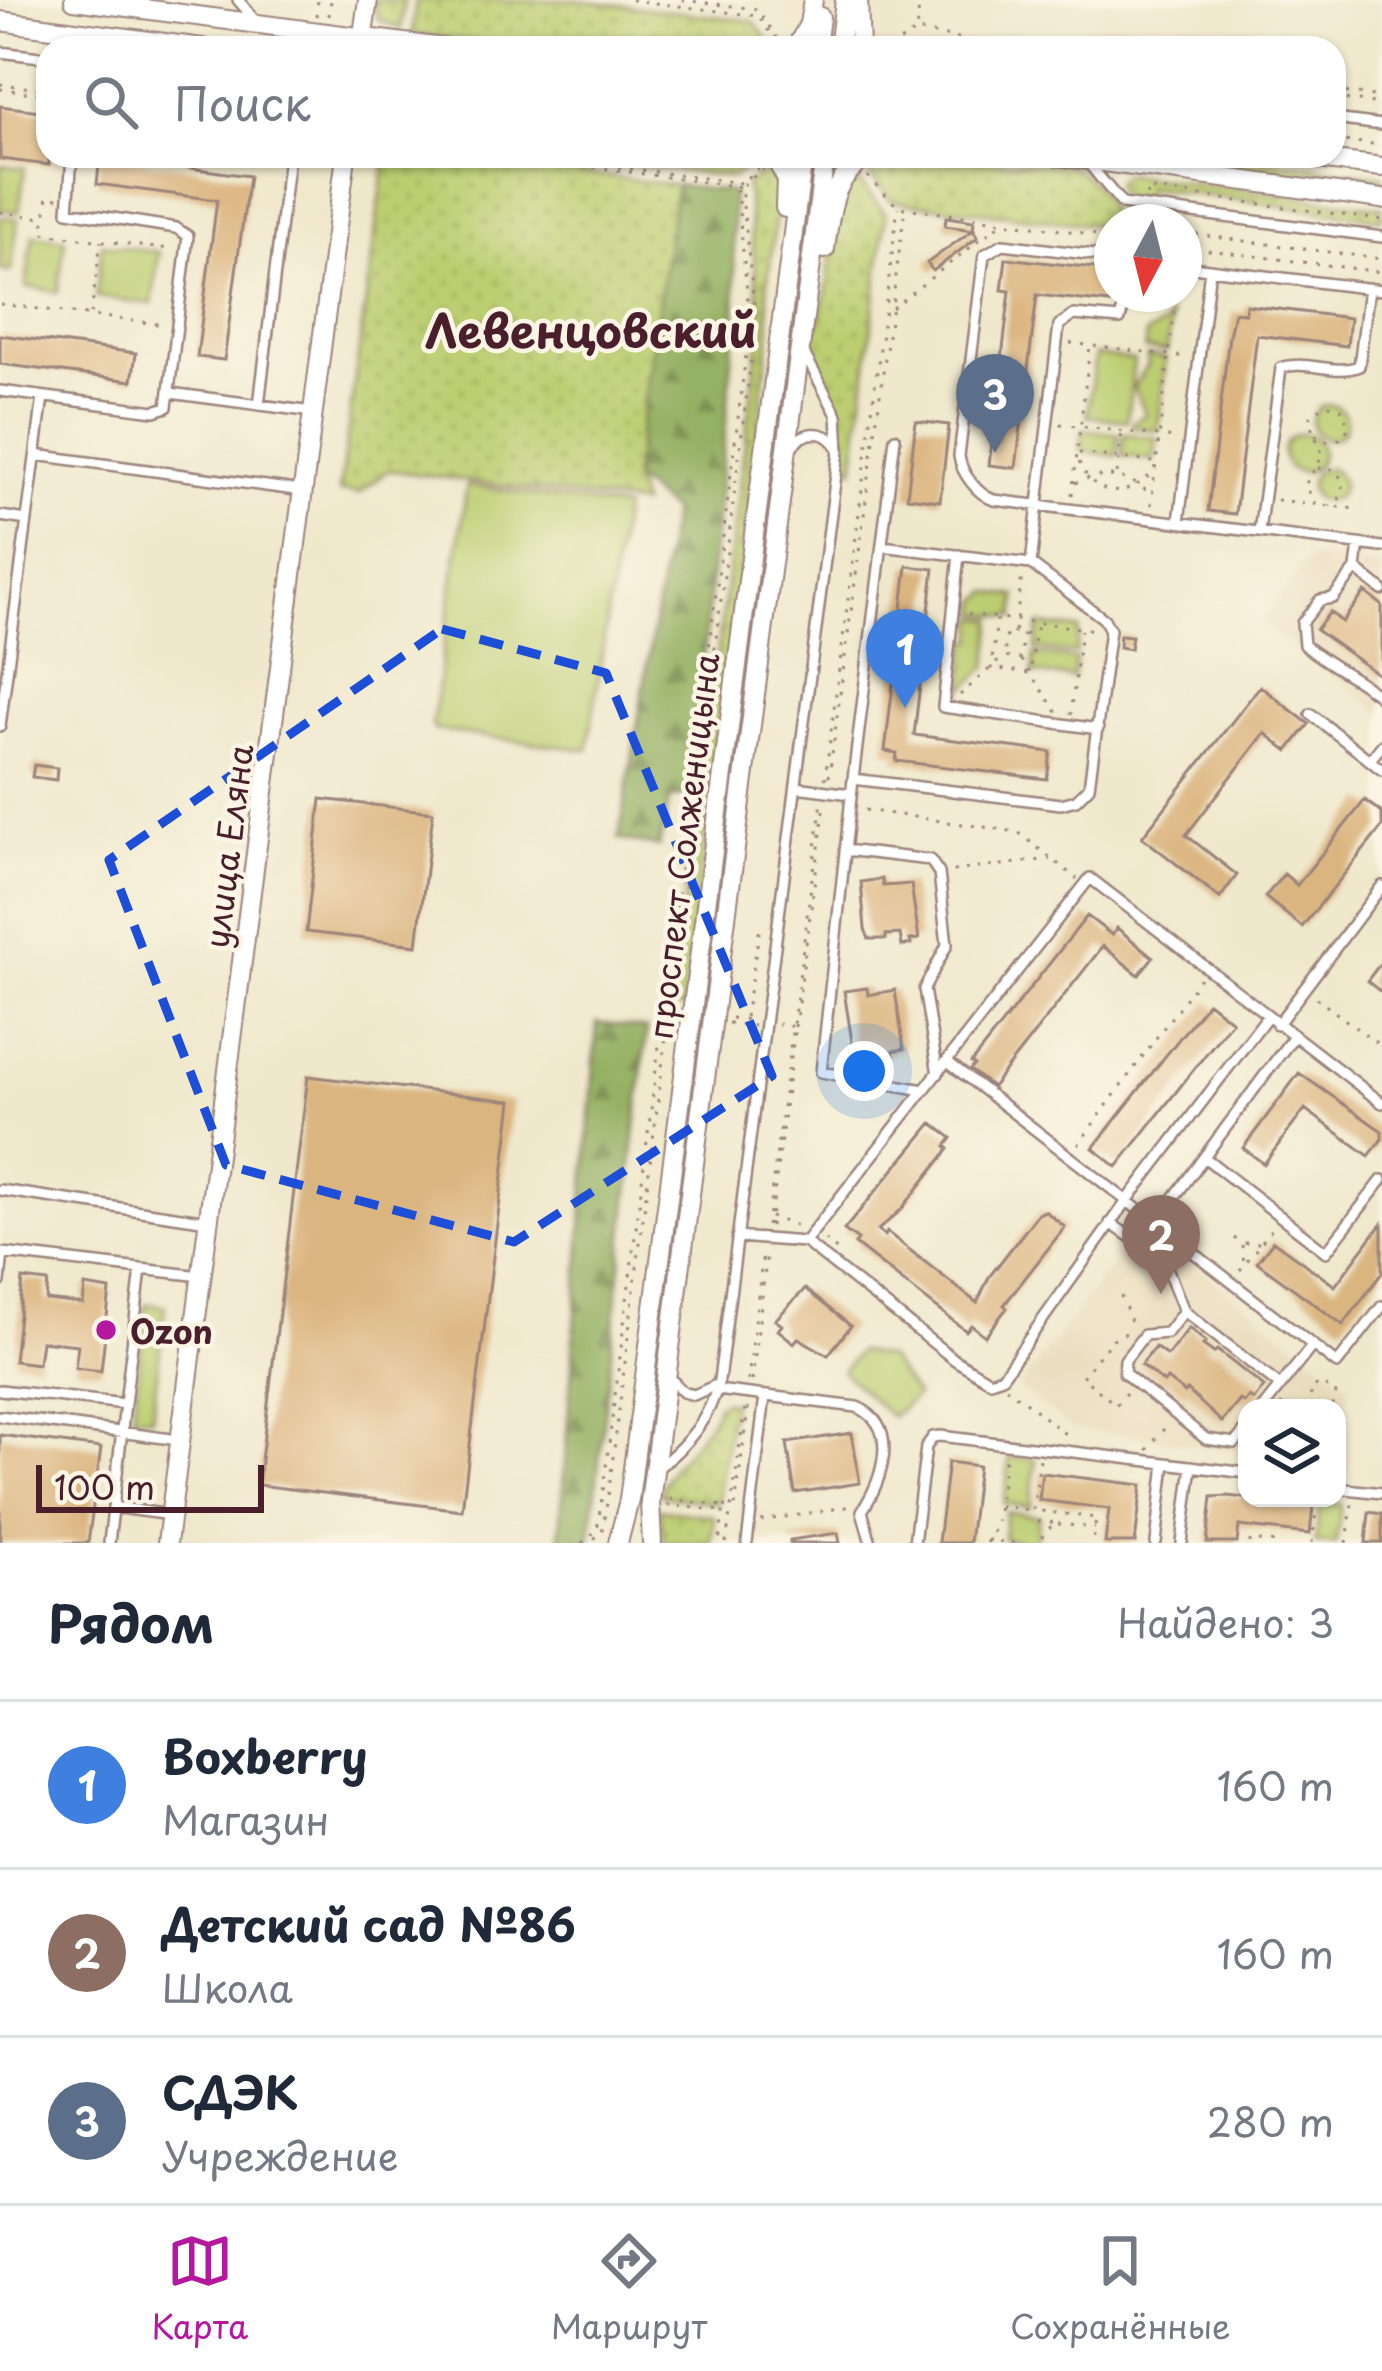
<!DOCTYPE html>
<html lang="ru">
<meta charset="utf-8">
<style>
:root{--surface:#fff;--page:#f2f2f3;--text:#1f2937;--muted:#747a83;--line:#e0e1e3;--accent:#b5179e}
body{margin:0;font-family:"Playpen Sans",sans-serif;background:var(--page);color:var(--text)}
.controls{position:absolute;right:36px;bottom:36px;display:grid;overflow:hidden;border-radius:24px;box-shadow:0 3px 9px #0004}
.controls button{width:108px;height:108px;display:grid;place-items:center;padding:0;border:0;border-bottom:3px solid var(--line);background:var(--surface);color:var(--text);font:60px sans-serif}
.compass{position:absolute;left:1094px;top:204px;width:108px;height:108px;border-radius:50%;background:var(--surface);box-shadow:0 3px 9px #0004;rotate:187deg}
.scale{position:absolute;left:36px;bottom:30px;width:228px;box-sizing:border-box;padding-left:12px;border:6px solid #4a1f2b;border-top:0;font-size:33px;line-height:42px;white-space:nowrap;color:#4a1f2b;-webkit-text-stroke:9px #fcf5e5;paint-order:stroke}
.you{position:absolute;left:864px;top:1071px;width:42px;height:42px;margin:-30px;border:9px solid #fff;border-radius:50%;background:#1a73e8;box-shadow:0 0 0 18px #1a73e833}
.badge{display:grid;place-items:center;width:78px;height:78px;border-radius:50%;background:var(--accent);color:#fff;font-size:39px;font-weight:700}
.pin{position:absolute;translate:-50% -99px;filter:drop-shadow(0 3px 6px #0008)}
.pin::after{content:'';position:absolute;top:63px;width:42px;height:36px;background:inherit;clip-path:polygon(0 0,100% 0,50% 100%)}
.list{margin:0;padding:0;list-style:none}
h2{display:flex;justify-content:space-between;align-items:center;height:156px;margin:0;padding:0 48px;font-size:51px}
h2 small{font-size:39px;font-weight:400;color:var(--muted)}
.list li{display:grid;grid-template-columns:78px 1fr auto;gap:36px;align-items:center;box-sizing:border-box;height:168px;padding:0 48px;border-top:3px solid var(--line)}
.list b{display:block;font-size:45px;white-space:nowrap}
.list p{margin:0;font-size:39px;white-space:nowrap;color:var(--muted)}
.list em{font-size:39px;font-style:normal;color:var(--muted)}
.icon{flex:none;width:66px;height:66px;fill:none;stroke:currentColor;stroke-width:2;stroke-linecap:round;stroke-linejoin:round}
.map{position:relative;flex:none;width:1382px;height:1543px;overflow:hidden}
.search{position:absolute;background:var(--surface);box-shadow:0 3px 9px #0004;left:36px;right:36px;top:36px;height:132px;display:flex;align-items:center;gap:30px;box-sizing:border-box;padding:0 42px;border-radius:36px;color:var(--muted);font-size:45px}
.sheet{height:660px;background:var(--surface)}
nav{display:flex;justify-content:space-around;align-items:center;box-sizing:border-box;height:168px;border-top:3px solid var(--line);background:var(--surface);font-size:33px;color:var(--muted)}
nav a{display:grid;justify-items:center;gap:6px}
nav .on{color:var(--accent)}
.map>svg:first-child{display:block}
.built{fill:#e7daba}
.grass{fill:url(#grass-dots);stroke:#83764e;stroke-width:3}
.forest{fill:url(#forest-firs);stroke:#706847;stroke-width:3}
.green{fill:#bcce71;stroke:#83764e;stroke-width:3}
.building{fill:#dbb580}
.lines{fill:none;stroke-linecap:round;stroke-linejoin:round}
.lane-casing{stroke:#9c847c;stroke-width:14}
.street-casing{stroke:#9c847c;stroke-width:22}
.path{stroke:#9c847c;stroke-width:3;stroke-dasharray:3 9;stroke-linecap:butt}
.lane{stroke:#fff;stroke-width:9}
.street{stroke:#fff;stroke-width:18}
.marked{fill:none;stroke:#1d4ed8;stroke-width:9;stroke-dasharray:24 15;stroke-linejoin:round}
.poi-dot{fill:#b5179e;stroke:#fcf5e5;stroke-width:4.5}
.labels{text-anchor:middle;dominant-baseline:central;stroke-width:9;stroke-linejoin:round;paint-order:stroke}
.street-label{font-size:33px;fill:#4a1f2b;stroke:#fcf5e5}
.poi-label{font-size:33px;font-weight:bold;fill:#4a1f2b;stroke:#fcf5e5;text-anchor:start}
.district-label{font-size:45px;font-weight:bold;fill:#4a1f2b;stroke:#fcf5e5}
</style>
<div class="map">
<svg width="1382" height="1543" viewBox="0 0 1382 1543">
<defs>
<pattern id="grass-dots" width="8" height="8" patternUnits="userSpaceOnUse" patternTransform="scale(3)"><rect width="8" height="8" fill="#bcce71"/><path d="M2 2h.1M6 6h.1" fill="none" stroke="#a3b062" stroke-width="1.8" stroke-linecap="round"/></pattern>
<pattern id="forest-firs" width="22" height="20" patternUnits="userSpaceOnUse" patternTransform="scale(3)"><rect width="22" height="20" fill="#95b163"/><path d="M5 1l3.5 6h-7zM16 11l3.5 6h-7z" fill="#7c8f52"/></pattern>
</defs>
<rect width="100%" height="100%" fill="#fcf5e5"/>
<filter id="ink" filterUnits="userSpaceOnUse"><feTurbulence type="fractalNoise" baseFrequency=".00833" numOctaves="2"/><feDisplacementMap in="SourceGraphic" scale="24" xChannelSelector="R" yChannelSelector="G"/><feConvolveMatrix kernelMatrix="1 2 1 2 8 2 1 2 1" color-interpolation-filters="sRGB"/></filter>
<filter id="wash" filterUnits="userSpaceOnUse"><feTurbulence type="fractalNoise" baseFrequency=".004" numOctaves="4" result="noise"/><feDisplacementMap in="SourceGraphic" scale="48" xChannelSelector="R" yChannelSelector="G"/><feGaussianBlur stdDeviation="2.7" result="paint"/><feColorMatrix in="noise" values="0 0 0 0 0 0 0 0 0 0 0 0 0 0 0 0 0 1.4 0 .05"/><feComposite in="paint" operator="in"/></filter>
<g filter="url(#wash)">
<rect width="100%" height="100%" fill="#efe8cc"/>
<!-- built -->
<path class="built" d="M1310,557l72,9v148l-121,-91z
M1143,1223l206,162 -10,78 -2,-55h-90v44l-174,-23 -55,-41z"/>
<!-- grass -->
<path class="grass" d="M373,0h31l-3,29 -23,-9z
M416,0h162l175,21 21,27h-233l-129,-14z
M386,156h52l238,29 -43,293 8,27 -252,-35 -30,23 -20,-1z
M569,156h191l-28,22z
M880,156l185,8c24,9 47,37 45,63l-219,-26 -30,-37z
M1135,156h96l151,20v12z
M772,165l7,28 -12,94 3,48 -87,673 -13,-2 91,-683 -15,-138z
M852,173l34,41 -32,255 -12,-8 -3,-53 -29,-56 16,-58 11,-88z
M1124,174l258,33v12l-235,-31 -3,14 -20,-3 -8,-8 -1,-9z
M724,1401l8,1 -14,101 -58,-8c7,-35 43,-52 58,-91z
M659,1509l55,7 -3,27h-47z"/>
<!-- forest -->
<path class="forest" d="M676,185l56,7 4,126 -46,476 -20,5 -11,48 -40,-8 53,-327 -39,-33z
M597,1023l50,6 -57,514h-31z"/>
<!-- green -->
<path class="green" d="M1,165l24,3 -6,44 -19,-2z
M0,217l18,2 -7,53 -11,-2z
M33,235l32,4 -7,53 -32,-5z
M102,244l57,8 -7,52 -56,-7z
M1168,316h3l-4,36 -22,-3 1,-15 19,-10z
M1095,355l39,5 -7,61 -40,-5z
M1147,356l19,2 -8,72 -25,-3v-5l13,-8 -13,-27 15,-22z
M1312 422a17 17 0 1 1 34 0a17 17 0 1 1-34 0Z
M1083,429l36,5 -3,22 -35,-5z
M1283 453a19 19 0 1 1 38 0a19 19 0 1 1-38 0Z
M1124,434l33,4 -3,22 -32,-4z
M1310 485a16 16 0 1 1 32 0a16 16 0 1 1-32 0Z
M467,485l156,23 -35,242 -153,-20 -3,-5z
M989,592l28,4 -2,21 -36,-4 1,-13z
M977,617l17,2 -6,47 -25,24 5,-49h6z
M1039,625l40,4 -3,24 -40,-4z
M1035,654l41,5 -3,19 -40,-5z
M146,1304l19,2 -13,111 -19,-2z
M859,1351l29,7 28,38 -25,21 -49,-46z
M1010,1457l26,3 -6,47 -26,-3z
M1320,1503l21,2 -5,38h-21z
M1006,1512l33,4 -4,27 -32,-4z"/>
<g id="blocks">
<!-- building -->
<path class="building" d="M0,106l48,6 1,53 -49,-6z
M100,156l149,20 -25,184 -27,-3 20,-157 -120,-16z
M946,217l28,4 -1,9 5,7 -45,34 -6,-8 46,-33 -28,-4z
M1006,258l106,12 -2,33 -73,-8 -21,173 -27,-3 21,-174 -8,-1z
M1246,305l104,13 -3,28 -90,-11 -22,179 -27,-3 21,-175 5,-24 11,1z
M0,335l136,18 -4,28 -132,-17z
M916,421l33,4 -9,76 -33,-4z
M907,566l27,3 -20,166 137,17 -4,27 -151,-18 1,-8 -12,-2z
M1365,592l17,13v72l-66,-47 14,-18 12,10z
M1120,635l12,1 -2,13 -11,-2z
M1260,686l49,38 -21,27 -23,-18 -79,102 51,40 -17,23 -78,-61z
M34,765l23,3 -1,12 -24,-3z
M321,799l112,13 -16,133 -111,-13z
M1365,800l17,13v14l-80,100 -37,-30 19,-23 13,11z
M882,879l1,7 28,-2 8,55 -9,1 1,4 -9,2 -2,-12 -14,1v4h-17l-4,-10 -4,-47z
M1087,916l25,19 5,-7 36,29 -14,18 -36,-29 -111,141 -22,-17 4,-5 -3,-2z
M1382,961v32l-15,-12z
M867,988l1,7 27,-5 9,59 -11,2 1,4 -11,2 -1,-9 -23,3v-4l-6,1 -9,-57z
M1208,1002l24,19 -115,146 -24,-19z
M1299,1073l83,58v8l-13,17 -64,-47 -41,55 -21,-16z
M308,1076l204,25 -50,409 -204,-25z
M932,1123l20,15 -6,8 3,3 -48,61 -23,20 7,6 2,-4 90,71 12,-26 49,-63 7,-3 20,16 -61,78 3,3 -22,28 -14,-11 -5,6 -111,-87 3,-4 -14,-10z
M1382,1223v50l-39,52 -86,-63 16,-21 62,45z
M23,1279l25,3 -2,18 37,4 2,-18 25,4 -9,81 -26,-3 3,-23 -37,-4 -3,23 -24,-3z
M805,1289l46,37 -23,29 -30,-17 -4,5 -16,-13 4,-5 -7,-5z
M1189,1328l17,14 -3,3 11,8 3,-3 47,37 -10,13 -5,-3 -5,6 -4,-3 -18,22 -35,-32 -2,3 -18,-14 -3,4 -23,-18 14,-18 12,9z
M852,1433l8,50 -65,10 -8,-50z
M0,1435l101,13 -13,95h-88z
M948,1462l30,4 -9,77h-31z
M1042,1473l100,12 -7,58h-30l4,-34 -70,-9z
M1228,1496l85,10 -3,28 -71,-8 -2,17h-30l5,-46z
M1369,1512l13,2v29h-16z
M838,1533l2,10h-50v-3z"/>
</g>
</g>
<g filter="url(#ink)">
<use href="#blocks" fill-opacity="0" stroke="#9c847c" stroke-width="3"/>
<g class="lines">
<defs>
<path id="lane" d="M238,0l20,23
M0,52l48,6
M1334,119l48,6
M1089,164l33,40 260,33
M1112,257l-109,-13 -19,11 -25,201c2,17 19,39 35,44l388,47
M1184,266l198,24
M0,391l155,20 12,-4 21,-171 -12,-8 -108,-17 4,-55
M170,393l143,19
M259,405l30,-249
M791,448c13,-19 37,-20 48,2
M36,455l267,36
M0,516l27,4
M1179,522l31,-253
M1259,532l22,-164c25,-9 53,8 78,-2l10,-78
M1359,544l-3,25 -23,29 -13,2 -18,23 2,22c26,21 52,32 78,53
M882,546l149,18 73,55 6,11 -21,157 -13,13 -15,4 -208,-25 -32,293 103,18
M959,555l-16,152 155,22
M1031,564l28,-239 15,-10 46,4 7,-25
M1356,569l26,21
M1311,714l71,56
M0,726l43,-329
M1370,760l12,-15
M853,779l42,-341
M796,787l55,7
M845,850l85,10 9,13 8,72 -23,44 14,85
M1277,1025l105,-139
M949,1063l178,138 139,-183
M1204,1157l122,95 56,-72
M0,1190l208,31
M1156,1222l137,-185
M1110,1223l54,37 20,51 96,75
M737,1237l68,5 285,-364 292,225
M805,1242l150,118 35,21 12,-4 125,-176 210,163 45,-58
M0,1282l3,-29 198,23
M1184,1311l-17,22 -23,2 -19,25 -1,13 82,66 29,4 12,-15
M671,1379l12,13 11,3 22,-10
M0,1390l125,14 16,-135
M717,1390l140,17c45,19 24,75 5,104l9,32
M1263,1408l50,-63
M0,1416l179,24
M1165,1463l82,10
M658,1468c30,-24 52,-49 61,-88l120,-929 -2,-36 -33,-62
M1337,1488l45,5
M113,1507l57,8
M109,1543l16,-139
M747,1543l18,-147
M914,1543l12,-96 7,-10 7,-1 225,27 -9,80
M1182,1543l10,-77"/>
<path id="street" d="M74,0l369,48
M858,0l2,48
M0,21l202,27
M361,48l7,-48
M796,48l13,-24 4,-24
M816,48l4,-31
M839,48l6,-48
M774,156l12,22 -1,30
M1058,156l324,43
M1294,156l88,11
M825,249c6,-39 6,-72 44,-93
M167,1543l179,-1387
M618,1543l11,-43 174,-1344
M652,1543l-2,-41 175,-1346"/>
</defs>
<!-- lane casing -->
<use href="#lane" class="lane-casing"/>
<!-- street casing -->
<use href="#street" class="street-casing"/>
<!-- path -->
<path class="path" d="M631,0l127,16 22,31
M682,0l75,9 23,33
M920,0l-4,31 100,17
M316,16l2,-16
M329,16l2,-16
M890,48l25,-16
M0,84l48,6
M0,89l48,6
M1334,91l48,6
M1334,98l48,6
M1334,140l48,5
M510,156l231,31 15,134 -148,1176 -6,35 -13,11
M535,156l206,27 21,-18
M867,176l31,31 214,30
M743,185l20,-16
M1147,196v-7l235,31
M58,198l-10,-2 -5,37 120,16 1,-7
M0,212l44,6
M1184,233l198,26
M1184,247l198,25
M0,304l165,21
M892,308l111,-86
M91,314l10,-73
M1070,343l116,14
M1060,424l116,14
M1315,435l12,6 13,-2 8,-10 -4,-19 -18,-6 -15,12 1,13 11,26 -18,30 11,19
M1079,453l74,9
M1079,462c16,37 50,38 75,8
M1318,468l18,2 8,14 -5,15 -9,7
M1117,474l5,-43
M1075,483c27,-12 52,-9 74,10
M1072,495l18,-149
M1277,500l79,9
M1151,505l25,-211
M968,614l128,16
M997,619l-6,49 39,5 7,-50
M1015,631l7,-56
M1023,634l-3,25 -16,-2 3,-25 27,3
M1021,660l36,52
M960,695l42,-37
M1071,715l10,-85
M829,777l76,-569
M825,779l73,-572
M865,810l153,22 59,47
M953,871l97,-12
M1316,998l66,49
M745,1017l15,-90
M731,1018l20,2
M728,1023l26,3
M795,1027l30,-223
M1078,1145l122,-167
M770,1217l31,10
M767,1226l55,-425
M770,1226l25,-199 -17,-3
M1234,1238l7,5h19
M825,1240l15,13
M1242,1245l2,20
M1240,1270l34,-44
M1121,1296l12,30
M748,1381l15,-128
M752,1381l15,-128
M1006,1387l63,50
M1126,1393l-10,12 -34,-28 31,-38 18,-8
M1280,1405l24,3
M1309,1408l3,-21 10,-4 14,11 -5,14
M1147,1450l20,-25
M1040,1459l-7,51 63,8 -3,25
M670,1499l54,7 -5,37
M667,1505l56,6
M724,1506l11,1 13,-99
M999,1506l33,4
M761,1521l91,-15
M1038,1521l18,2 -12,9 -3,11
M1058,1524l37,4
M987,1540l28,3
M582,1543l15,-13 6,-39 147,-1169 -14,-140
M726,1543l19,-135
M986,1543l10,-16 9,-69
M1250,1543v-3l28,3
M1312,1543l6,-45
M1347,1543l5,-39"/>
<!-- lane -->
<use href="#lane" class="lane"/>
<!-- street -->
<use href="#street" class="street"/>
</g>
</g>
<!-- marked area -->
<path class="marked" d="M442,629l164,44 166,403 -258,166 -288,-77 -117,-305z"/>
<!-- markers -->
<circle class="poi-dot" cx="106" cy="1330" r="12"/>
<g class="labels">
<!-- street labels -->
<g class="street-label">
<text transform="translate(227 846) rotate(-83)">улица Еляна</text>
<text transform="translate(682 846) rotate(-83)">проспект Солженицына</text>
</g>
<!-- poi labels -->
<g class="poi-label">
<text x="130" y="1330">Ozon</text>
</g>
<!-- district labels -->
<g class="district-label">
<text x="591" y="329">Левенцовский</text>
</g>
</g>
</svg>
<div class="controls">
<button><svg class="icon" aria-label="layers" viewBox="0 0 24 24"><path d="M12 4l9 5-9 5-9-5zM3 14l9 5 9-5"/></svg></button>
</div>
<svg class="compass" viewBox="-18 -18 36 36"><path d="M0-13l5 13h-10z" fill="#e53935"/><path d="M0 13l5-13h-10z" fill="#747a83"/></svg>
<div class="scale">100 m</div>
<div class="you"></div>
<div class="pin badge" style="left:905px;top:708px;background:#3f7fe0">1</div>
<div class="pin badge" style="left:1161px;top:1294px;background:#8d6e63">2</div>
<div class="pin badge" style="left:995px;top:453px;background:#5c6f8a">3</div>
<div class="search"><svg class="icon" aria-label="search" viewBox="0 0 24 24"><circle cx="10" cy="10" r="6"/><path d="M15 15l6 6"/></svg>Поиск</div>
</div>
<section class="sheet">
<h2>Рядом<small>Найдено: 3</small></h2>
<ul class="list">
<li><span class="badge" style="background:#3f7fe0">1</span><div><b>Boxberry</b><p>Магазин</p></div><em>160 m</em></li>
<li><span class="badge" style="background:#8d6e63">2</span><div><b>Детский сад №86</b><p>Школа</p></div><em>160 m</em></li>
<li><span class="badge" style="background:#5c6f8a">3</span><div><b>СДЭК</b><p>Учреждение</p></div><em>280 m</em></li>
</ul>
</section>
<nav>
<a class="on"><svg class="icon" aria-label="map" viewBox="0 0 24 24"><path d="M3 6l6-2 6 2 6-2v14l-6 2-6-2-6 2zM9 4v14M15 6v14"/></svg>Карта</a>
<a><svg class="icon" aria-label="directions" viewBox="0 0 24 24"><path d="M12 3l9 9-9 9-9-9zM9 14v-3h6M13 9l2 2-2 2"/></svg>Маршрут</a>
<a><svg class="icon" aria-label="saved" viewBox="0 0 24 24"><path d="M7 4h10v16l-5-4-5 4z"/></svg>Сохранённые</a>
</nav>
